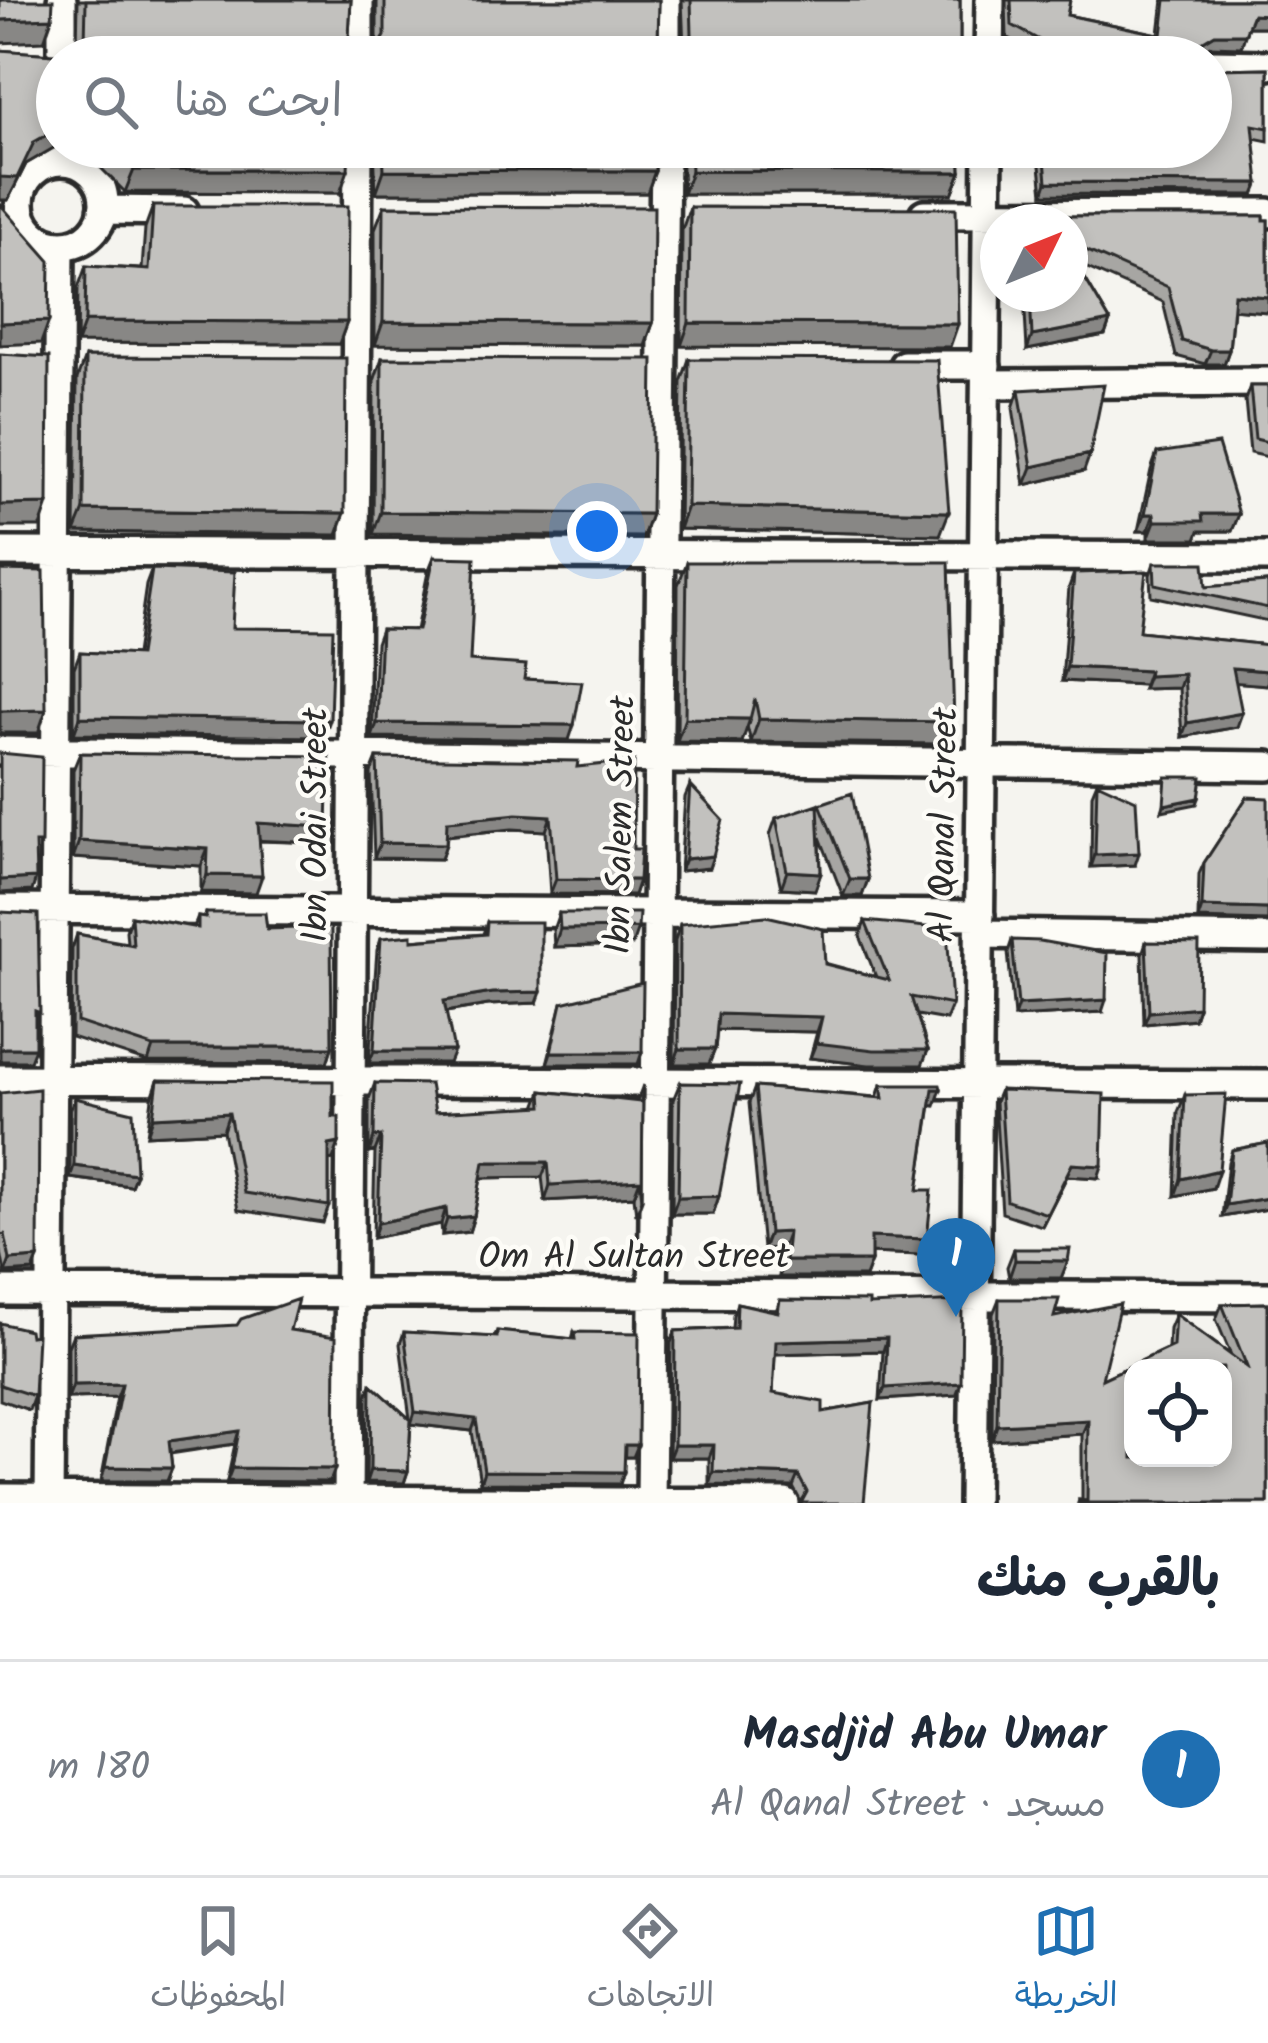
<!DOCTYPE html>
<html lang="ar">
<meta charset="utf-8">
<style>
:root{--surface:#fff;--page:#f2f2f3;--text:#1f2937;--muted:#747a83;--line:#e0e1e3;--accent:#1f6fb2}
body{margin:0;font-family:Kalam,"Playpen Sans Arabic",sans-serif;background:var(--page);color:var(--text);direction:rtl}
.controls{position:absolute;right:36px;bottom:36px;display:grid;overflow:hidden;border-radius:24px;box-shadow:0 6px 18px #0003}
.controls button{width:108px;height:108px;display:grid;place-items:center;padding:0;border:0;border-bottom:3px solid var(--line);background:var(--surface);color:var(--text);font:60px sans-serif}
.compass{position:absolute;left:980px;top:204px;width:108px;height:108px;border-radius:50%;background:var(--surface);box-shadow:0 6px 18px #0003;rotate:47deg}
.you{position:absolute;left:597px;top:531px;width:42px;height:42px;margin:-30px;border:9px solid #fff;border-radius:50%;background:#1a73e8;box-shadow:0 0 0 18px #1a73e833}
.badge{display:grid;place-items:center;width:78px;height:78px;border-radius:50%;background:var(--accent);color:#fff;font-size:39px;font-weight:700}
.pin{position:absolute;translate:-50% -99px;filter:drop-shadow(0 3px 6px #0008)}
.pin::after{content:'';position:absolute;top:63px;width:42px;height:36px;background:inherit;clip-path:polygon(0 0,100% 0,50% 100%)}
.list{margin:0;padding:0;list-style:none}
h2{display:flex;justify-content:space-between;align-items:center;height:156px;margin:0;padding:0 48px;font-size:51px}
h2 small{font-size:39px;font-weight:400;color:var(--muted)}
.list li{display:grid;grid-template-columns:78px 1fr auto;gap:36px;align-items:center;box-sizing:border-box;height:216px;padding:0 48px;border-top:3px solid var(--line)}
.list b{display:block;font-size:45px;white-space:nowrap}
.list p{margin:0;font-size:39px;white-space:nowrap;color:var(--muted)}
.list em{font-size:39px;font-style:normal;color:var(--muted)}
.icon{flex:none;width:66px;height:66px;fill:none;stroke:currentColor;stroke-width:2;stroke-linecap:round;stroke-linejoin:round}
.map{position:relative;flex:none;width:1268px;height:1503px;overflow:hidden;direction:ltr}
.search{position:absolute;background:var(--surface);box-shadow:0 6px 18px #0003;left:36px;right:36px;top:36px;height:132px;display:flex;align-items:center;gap:30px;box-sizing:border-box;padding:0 42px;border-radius:66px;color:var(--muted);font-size:45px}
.sheet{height:372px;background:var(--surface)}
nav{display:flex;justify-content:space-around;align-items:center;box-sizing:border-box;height:168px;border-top:3px solid var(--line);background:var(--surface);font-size:33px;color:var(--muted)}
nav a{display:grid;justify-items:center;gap:6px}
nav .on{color:var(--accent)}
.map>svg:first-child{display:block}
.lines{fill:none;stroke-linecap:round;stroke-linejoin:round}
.street-casing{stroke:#2b2b2b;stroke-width:36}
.street{stroke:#fdfcf7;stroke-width:27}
.wall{fill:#a7a6a3;stroke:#2b2b2b;stroke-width:3}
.shaded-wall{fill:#888785;stroke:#2b2b2b;stroke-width:3}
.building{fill:#c2c1be;stroke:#2b2b2b;stroke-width:3;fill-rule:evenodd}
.labels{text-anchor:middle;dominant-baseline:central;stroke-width:9;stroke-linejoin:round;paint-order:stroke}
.street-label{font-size:36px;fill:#2b2b2b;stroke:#fdfcf7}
</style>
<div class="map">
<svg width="1268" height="1503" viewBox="0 0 1268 1503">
<rect width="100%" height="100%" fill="#f5f4ef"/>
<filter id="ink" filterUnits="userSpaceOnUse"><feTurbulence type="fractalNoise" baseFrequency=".00833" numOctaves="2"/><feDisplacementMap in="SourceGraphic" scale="24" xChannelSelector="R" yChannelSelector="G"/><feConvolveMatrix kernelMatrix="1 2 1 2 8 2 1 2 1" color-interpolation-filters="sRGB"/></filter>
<g filter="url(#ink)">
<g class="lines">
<defs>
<path id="street" d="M62,57v-57
M359,57v-57
M666,57v-57
M989,57l1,-57
M1211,64l57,1
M20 203a42 42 0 1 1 84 0a42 42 0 1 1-84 0Z
M103,210l81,1
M924,214l344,-1
M904,365h82
M986,384l282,-2
M0,552l1268,5
M0,751l1268,15
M0,909l980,6
M980,934l288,4
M0,1079l1268,6
M0,1291l1268,6
M0,1498l785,5
M49,1503l11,-1258
M348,1503l10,-1356
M651,1503l14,-1356
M973,1503l15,-1356"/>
</defs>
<!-- street casing -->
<use href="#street" class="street-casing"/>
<!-- street -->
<use href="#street" class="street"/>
</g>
<!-- wall -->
<path class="wall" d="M78,0h273l-2,36 8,13 11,3 9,-3v-49h282l-1,42 8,9h16l2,-3 -2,-48h278v57h-903v89l-31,18 -18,36h-8v-150l65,5 12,-7z
M1006,0h64l-3,15 92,19 4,-34h105v27h-20l-7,20 -31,-1 -10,7v4h-157l-36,-20z
M1268,68v73l-14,-3v57l-211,-1 -5,-47h173l3,-78z
M80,147h269l-9,46 -215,-1z
M374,147h281v24l-8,22h-271z
M681,147h279l1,25 -9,22h-269z
M153,206l194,116 -8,22 -262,-1 1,-55 8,-22 56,3 3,-41z
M384,206l269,117 -8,23 -270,-1v-116z
M690,207l260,140 -269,-1 1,-116z
M1052,216h212v4h4v92l-35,-3 -4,41 -5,14h-19l-29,-8 -13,-54 -87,-39 34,58 -5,14 -78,15 -3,-56h46v-72h-21z
M85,357l252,178 -262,-3 2,-153z
M382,358l269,156 -8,23 -270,-3 1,-153z
M689,359l251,176 -261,-6 2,-147z
M1250,386h18v71l-18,-4 -5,-53z
M1019,390l65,81 -59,14 -12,-77z
M1157,453l82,61 -7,17h-33l-3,8h-48v-8h-10l13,-61z
M434,557l36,104 54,18 45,61 -197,-3 4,-94 5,-14 35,1 12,-58z
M687,562l258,182 -194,-2 -4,-16 -5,16 -65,-1 1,-156z
M1154,563l52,24 62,-5v39l-117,-25 -1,-21z
M152,569l80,59 92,109 -250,-3v-66l6,-16 56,3 10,-70z
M1074,573l65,58 129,14v40l-32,-3 1,45 -55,10 -3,-49 -36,1 1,-4 -82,-4 7,-94z
M80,753l247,74 -6,16 -62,-2 -3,52 -55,-1v-26l-128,-8v-88z
M377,758l200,9 56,82 6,31 -5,15 -84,-1 -4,-63 -34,-2 -65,7 -1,8 -5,15 -67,-1 -3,-85z
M1097,782l38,83 -44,2 1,-73z
M690,785l23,71 -4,12 -29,3 5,-74z
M1247,797l-49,122 1,-45 5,-11z
M820,804l48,75 -6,17h-19l-23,-59 1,36 -6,17 -34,-2 -11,-53 6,-17 42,-10z
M206,913l61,16 65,118 -5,16 -179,-1 -77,-25 1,-88 5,-15 50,9 -1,-12 5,-15 63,11 4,-10 6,1z
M559,913l73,32 -78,2 -1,-17z
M865,921l87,84 -6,15 -29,-5 11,35 -6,15h-53l-59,-7 7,-26 -100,-2 -2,19 -6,15h-35l1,-124 5,-16 196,53 -16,-41z
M487,922l50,81 -49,2 -42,7 3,51h-80l8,-113 4,-12 31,2 71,-6z
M1012,940l90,72 -88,5 -6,-65z
M1146,942l52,65 -4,12 -50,5 -2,-70z
M562,1003l80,49 -4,12h-91z
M158,1080l175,37 6,26 -6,17 -4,1v45l-6,17 -85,-13 -15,-79 -76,4 5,-37z
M375,1083l60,29 101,-5 6,-16 95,10 6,-16 -1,114 -6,16 -2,-19 -89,5 -3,-24 -61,1 -7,38 -5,16 -27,3 -1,-11 -68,14 2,-87 -6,2v-54z
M680,1083l39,113 -6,18h-41l1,-114z
M881,1085l54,21 -4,-1 -13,85 9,49 -6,16 -50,-2v8l-6,16h-86l3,-29 -19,1 -14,-146 6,-16 122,10z
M1000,1090l98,88 -31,-2 -25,50 -40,-13 -7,-111z
M0,1093l38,165 -5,13 -28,2 -5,-26z
M1185,1095l28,93 -38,8 3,-84z
M75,1098l61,76 -5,12 -61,-8v-68z
M1268,1143v66l-46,8 6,-55 4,-12z
M1014,1249l54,12 -7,17h-52l-2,-11z
M999,1299l55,18 48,62 66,-31 1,-20 6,-14 56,41 -15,-36 6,-15 46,-1v200h-190l1,-3h3v-66l-90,6 1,-126z
M780,1300l89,5 87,90 -76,5 3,-49 -108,3 -2,39 50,19 50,-9 -72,99 -8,-15 -84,-2v-27h-40l2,-115 4,-12 57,-3 1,-13 4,-12 39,8z
M0,1323l34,73 -5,14 -29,-10z
M290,1330l40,152 -103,-1 8,-37 -65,10 2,14 -5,13h-66l16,-84 -49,1v-51l5,-13z
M497,1331l75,8 2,-7 59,125h-8l-5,27 -140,-1 -8,-52 -61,-7 -3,47 -4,12 -38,-1 1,-86 4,-12 39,35 -10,-75 4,-12 90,5z"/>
<!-- shaded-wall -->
<path class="shaded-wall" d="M1253,14l15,1v12h-20z
M52,18l-8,23 -44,2v-23z
M1215,34h30l-4,13 -31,-1 -15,10 5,-13z
M57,129v17l-31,18 -18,36h-8v-23l34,-35z
M134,170h214l-8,23 -215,-1z
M384,170l271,1 -8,22h-271z
M691,171l270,1 -9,22h-269z
M1047,182l212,1 -5,12 -211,-1z
M1234,294l34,3v15l-39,-3z
M49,321l-8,22 -41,2v-22z
M85,321l262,1 -8,22 -262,-1z
M1110,321l-5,14 -78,15 5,-14z
M383,322l270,1 -8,23 -270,-1z
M689,323l269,1 -8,23 -269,-1z
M1211,350h18l-5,14h-19z
M1090,454l-6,17 -59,14 7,-18z
M48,504l-8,23h-40v-22z
M687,506l262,6 -9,23 -261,-6z
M84,510l261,3 -8,22 -262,-3z
M381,512l270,2 -8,23 -270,-3z
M1145,514h9l-6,17h-10z
M1202,514h37l-7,17h-33l-3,8h-48l7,-18z
M1067,667l82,4 -5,14 -82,-4z
M1233,668l35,3v14l-40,-3z
M1184,674l-5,14 -36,1 5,-13z
M46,710l-8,23h-38v-22z
M1242,713l-5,14 -55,10 5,-14z
M80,717l250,3 -6,17 -250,-3z
M685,718l65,1 -8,23 -65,-1z
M759,719l195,3 -9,22 -194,-2z
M377,723l197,2 -5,15 -197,-3z
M1199,798l-2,6 -35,7 2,-6z
M517,814l34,2 -5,15 -34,-2 -70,7 5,-15z
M258,823l69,4 -6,16 -70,-3z
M79,841l129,8 -7,17 -128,-8z
M380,843l66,1 -5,15 -67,-1z
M1139,853l-4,12 -44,2 4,-12z
M713,856l-4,12 -29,3 5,-12z
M787,871l34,2 -6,17 -34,-2z
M207,875l55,1 -6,17 -55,-1z
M36,878l-4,13 -32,2v-13z
M556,879l83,1 -5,15 -84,-1z
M850,879h18l-6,17h-19z
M1202,907l66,2v12l-70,-2z
M638,928l-6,17 -78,2 6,-18z
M541,992l-4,11 -49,2 -49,8 5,-12 48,-8z
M1106,1000l-4,12 -88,5 4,-12z
M1198,1007l-4,12 -50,5 5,-12z
M718,1014l104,3 -5,15 -105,-2z
M816,1043l112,7 -6,15h-53l-59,-7z
M153,1047h179l-5,16 -179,-1z
M5,1048h30l-5,13h-30v-11z
M679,1049h36l-6,15h-35z
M374,1051h80l-5,12h-80z
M551,1052h91l-4,12h-91z
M933,1089h8l-6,17 -8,-1z
M229,1113l-6,18 -76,4 6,-18z
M381,1136l-6,15 -6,2 5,-16z
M339,1143l-6,17 -10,2 6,-17z
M484,1162h64l-6,15 -64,1z
M1072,1164l30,2 -4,12 -31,-2 -25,50z
M74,1166l62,8 -5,12 -61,-8z
M1219,1170l-6,18 -38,8 6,-17z
M640,1180l-6,16 -89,5 5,-16z
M719,1196l-6,18h-41l6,-17z
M1268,1198v11l-46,8 4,-12z
M446,1208l-5,16 -68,14 5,-15z
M474,1216l-5,16 -27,3 5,-16z
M788,1232l-6,16 -19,1 6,-16z
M871,1237l56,2 -6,16 -55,-2z
M38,1258l-5,13 -28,2 5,-13z
M1015,1260l53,1 -7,17h-52z
M785,1261h86l-6,16h-86z
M887,1338l-4,13 -111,3 4,-13z
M961,1383l-5,12 -76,5 5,-12z
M122,1384l-5,13 -49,1 5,-13z
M415,1412l61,7 -4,12 -61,-7z
M1088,1420l-6,14 -90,6 5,-15z
M239,1431l-4,13 -71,10 5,-13z
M625,1445h13l-5,12h-12z
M674,1445h40l-5,13h-40z
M105,1467l67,1 -5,13h-66z
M232,1468l103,1 -5,13 -103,-1z
M370,1470l38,1 -4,12 -38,-1z
M484,1471l140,1 -4,12 -140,-1z
M713,1472l85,3 -5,12 -84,-2z"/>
<!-- building -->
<path class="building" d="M0,0h53l-1,18 -52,2z
M86,0h265l-2,36 8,13 11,3 9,-3 8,-13v-36h274l-1,42 8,9h16l10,-17 -1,-34h269v57h-903v72l-23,13 -17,36 -17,-1v-127l65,5 20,-11z
M1011,0h59l-3,15 95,20 4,-35h102v15l-15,-1 -8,20h-30l-15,9v14h-130l-58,-32z
M1211,68l3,1 54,-1v60l-15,-3 6,58 -212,-1 -3,-35h167z
M111,147h238l-1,23h-214z
M383,147h272v24l-271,-1z
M690,147h270l1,25 -270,-1z
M0,204l50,57 -1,60 -49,2z
M153,206h195l-1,116 -262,-1 1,-55 63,4z
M384,206l270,1 -1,116 -270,-1z
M690,207l266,1 2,116 -269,-1z
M1052,216h212v4h4v77l-34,-3 -5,56h-18l-29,-9 -14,-54 -98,-44v-21h-18z
M1070,253l40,68 -78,15 -2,-42h40z
M0,354l49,3 -1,147 -48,1z
M85,357l261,1 -1,155 -261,-3z
M382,358l271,1 -2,155 -270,-2z
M689,359l248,1 12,152 -262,-6z
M1104,385l-14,69 -58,13 -13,-77z
M1250,386h18v56l-13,-3z
M1218,444l21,70h-37l1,7h-48l-1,-7h-9l12,-61z
M434,557l41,1 -5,103 56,4 -2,14 58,3 -8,43 -197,-2 4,-94 37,1z
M687,562h262l5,160 -195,-3 -4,-20 -5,20 -65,-1z
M1154,563h50l2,24 62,-5v26l-113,-24z
M152,569l83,3 -3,56 101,1 -3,91 -250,-3v-65l59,3z
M0,570l44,1 2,139 -46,1z
M1146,571l-7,60 129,14v26l-35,-3 9,45 -55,10 -3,-49 -36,2 1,-5 -82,-4 7,-94z
M0,753l42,4 -1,86h-6l1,35 -36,2z
M80,753l249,3 -2,71 -69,-4 4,53 -55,-1 1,-26 -129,-8z
M377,758l201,3 -1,6 57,-6 -1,88h8l-2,31 -83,-1 -5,-63 -34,-2 -70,7 -1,23 -66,-1z
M1166,777h36l-3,21 -35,7z
M1097,782l39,18 3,53 -44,2z
M690,785l33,35 -10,36 -28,3z
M852,793l16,86h-18l-30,-75z
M1247,797l21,1v111l-66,-2 2,-44z
M818,804l3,69 -34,-2 -11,-53z
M0,912l38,2 2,99 -5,-2v37h-30l-5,2z
M206,913h59l2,16 64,-2 1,120h-179l-76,-25v-88l56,11 -2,-29 67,12v-11l8,1z
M559,913h80l-1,15 -78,1z
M766,916l57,13 2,35 64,16 -24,-59 82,8 5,76 -41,-8 17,53h-54l-58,-7 6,-26 -104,-3 -3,35h-36l1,-125z
M487,922h54v70l-49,1 -48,8 10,50h-80l7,-113 31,-3v5l74,-6z
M1012,940l28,1 67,12 -1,47 -88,5z
M1146,942l53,1 -1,64 -49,5z
M643,983l-1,69h-91l11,-49z
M158,1080l175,1v36h6v26l-10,2v61l-85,-13 -15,-80 -76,4z
M375,1083l55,1 5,28 108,-6 -1,-15 99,11 2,-17 -1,114 -2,-19 -90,5 -2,-23h-64l-10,54 -27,3 -1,-11 -68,15 3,-87 -7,1z
M680,1083l60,1 -21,112 -41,1z
M881,1085h59l1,4h-8l-15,101h14l-5,49 -56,-2v24h-86l3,-29 -19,1 -14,-146 128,11z
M39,1089l-1,169 -28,2 -5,-26 -5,1v-142z
M1000,1090l104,4 -2,72 -30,-2 -25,50 -40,-13z
M1226,1094l-7,76 -38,9 4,-84z
M75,1098l58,14 3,62 -62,-8z
M1268,1143v55l-42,7 6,-55z
M1014,1249h56l-2,12 -53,-1z
M298,1299l-8,31 46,7 -1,132 -103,-1 7,-37 -70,10 3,27 -67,-1 17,-83 -49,1v-51l164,-9 4,-6z
M999,1299h60l-5,18 66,-13 -18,75 71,-33 2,-32 72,53 -25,-63 46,-1v200h-188l-1,-3 8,1 1,-81 -91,5zM1133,1368h90v90h-90z
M780,1300l89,1v4l93,-4 -1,82 -76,5 2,-50 -111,3 -3,52 50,9v10l50,-9 -9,100h-63l6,-11 -9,-17 -85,-3 1,-27h-40l1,-114 61,-3 1,-25 41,9z
M0,1323l29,7 1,6 7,-1 -3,61 -34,-11z
M497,1331l78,8 -1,-7 65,1 -1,112h-13l-1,27 -140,-1 -8,-52 -61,-7 -11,-80 93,5z
M371,1384l40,36 -3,51 -38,-1z"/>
</g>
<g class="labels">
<!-- street labels -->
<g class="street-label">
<text transform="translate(317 825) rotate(-90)">Ibn Odai Street</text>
<text transform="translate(622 825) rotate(-89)">Ibn Salem Street</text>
<text transform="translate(945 825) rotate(-89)">Al Qanal Street</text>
<text x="634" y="1258">Om Al Sultan Street</text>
</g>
</g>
</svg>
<div class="controls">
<button><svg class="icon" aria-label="locate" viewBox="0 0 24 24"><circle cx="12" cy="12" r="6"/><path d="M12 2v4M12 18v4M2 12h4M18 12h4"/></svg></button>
</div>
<svg class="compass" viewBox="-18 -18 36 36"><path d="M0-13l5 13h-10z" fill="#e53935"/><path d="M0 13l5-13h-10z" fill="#747a83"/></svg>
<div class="you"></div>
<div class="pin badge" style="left:956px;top:1317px">1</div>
<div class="search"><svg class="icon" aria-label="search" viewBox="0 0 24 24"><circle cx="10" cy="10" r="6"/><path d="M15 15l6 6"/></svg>ابحث هنا</div>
</div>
<section class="sheet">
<h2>بالقرب منك<small></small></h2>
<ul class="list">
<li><span class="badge">1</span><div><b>Masdjid Abu Umar</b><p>مسجد · Al Qanal Street</p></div><em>180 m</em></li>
</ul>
</section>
<nav>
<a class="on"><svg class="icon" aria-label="map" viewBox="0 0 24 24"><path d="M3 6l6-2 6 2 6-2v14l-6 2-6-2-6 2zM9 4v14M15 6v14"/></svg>الخريطة</a>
<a><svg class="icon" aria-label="directions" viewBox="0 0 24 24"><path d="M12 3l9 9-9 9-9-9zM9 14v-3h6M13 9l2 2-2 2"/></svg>الاتجاهات</a>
<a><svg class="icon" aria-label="saved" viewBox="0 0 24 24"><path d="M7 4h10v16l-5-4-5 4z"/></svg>المحفوظات</a>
</nav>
